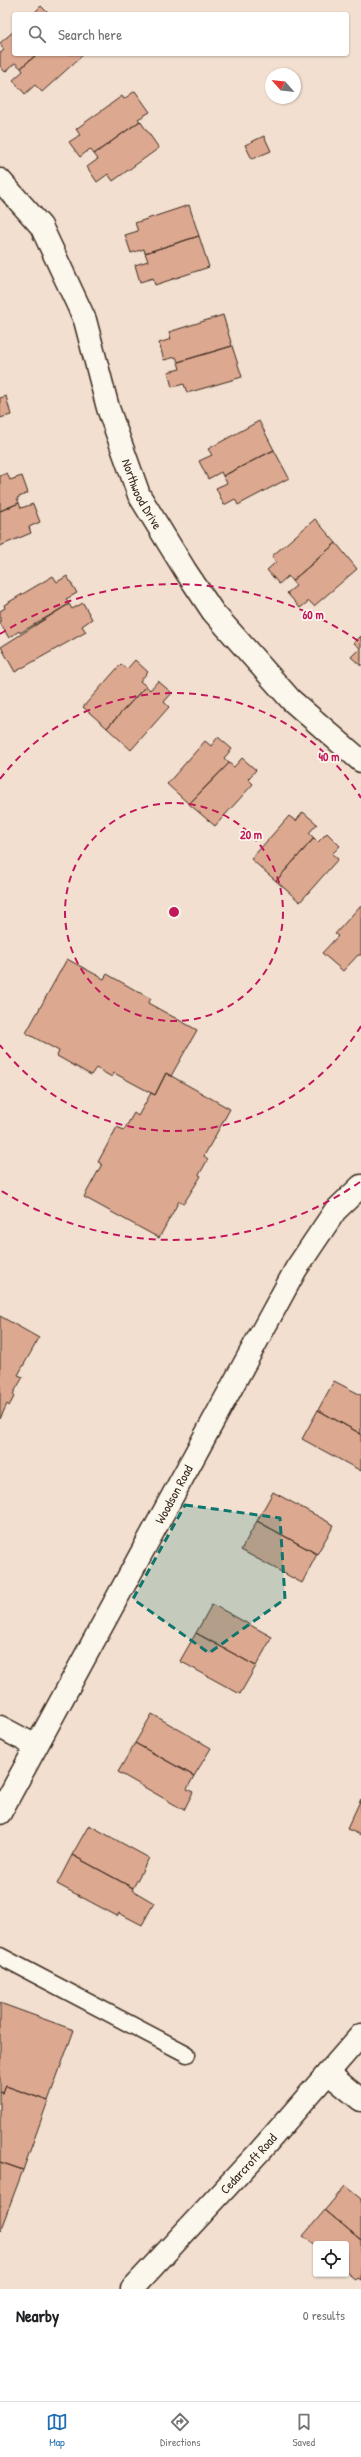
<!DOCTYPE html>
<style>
:root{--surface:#fff;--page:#f2f2f2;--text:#202124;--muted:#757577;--line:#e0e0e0;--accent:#1f6fb2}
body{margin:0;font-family:"Patrick Hand",sans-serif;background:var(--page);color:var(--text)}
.controls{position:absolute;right:12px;bottom:12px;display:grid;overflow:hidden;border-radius:4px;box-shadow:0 1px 3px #0004}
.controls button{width:36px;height:36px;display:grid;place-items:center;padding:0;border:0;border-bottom:1px solid var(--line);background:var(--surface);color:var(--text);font:20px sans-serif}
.compass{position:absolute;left:265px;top:68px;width:36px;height:36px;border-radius:50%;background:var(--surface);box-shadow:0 1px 3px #0004;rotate:297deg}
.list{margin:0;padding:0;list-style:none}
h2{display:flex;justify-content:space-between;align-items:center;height:52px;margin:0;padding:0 16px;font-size:17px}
h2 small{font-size:13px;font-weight:400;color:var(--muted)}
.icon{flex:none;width:22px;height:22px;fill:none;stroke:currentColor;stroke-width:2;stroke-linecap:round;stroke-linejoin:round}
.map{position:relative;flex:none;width:361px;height:2289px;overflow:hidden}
.search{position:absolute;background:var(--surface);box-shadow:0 1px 3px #0004;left:12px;right:12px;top:12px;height:44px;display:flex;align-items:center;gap:10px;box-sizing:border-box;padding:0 14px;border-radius:4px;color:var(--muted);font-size:15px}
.sheet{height:112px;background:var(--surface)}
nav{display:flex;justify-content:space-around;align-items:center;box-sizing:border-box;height:56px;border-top:1px solid var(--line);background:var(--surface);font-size:11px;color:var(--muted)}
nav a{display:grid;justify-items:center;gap:2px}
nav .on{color:var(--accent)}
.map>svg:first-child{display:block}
.building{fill:#dca890;stroke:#3b2a1e}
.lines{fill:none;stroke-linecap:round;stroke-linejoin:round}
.service-casing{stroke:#3b2a1e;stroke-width:19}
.minor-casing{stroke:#3b2a1e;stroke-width:25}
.service{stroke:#fbf7ec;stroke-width:16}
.minor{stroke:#fbf7ec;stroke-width:22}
.marked{fill:#0f766e;fill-opacity:0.2;stroke:#0f766e;stroke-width:3;stroke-dasharray:8 5;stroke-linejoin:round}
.ring{fill:none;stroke:#c2185b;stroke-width:2;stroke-dasharray:7 5}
.labels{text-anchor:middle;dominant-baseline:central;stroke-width:3.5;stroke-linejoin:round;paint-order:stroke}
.street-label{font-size:13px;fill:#3b2a1e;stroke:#fbf7ec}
.centre{fill:#c2185b;stroke:#fbf7ec;stroke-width:2}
.ring-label{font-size:12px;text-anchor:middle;font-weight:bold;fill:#c2185b;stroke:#fbf7ec;stroke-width:3.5;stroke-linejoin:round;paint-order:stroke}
</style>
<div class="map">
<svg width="361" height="2289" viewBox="0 0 361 2289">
<rect width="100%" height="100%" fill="#f2dfd0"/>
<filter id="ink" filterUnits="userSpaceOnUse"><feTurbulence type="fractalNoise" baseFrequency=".025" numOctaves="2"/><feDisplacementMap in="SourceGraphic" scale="8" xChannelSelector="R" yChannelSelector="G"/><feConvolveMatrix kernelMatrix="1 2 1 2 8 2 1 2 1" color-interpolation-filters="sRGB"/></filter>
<g filter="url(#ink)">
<!-- building -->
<path class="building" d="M41,6l8,8h-16z
M14,31v23h23l-16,14 -6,-5 -10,9 -5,-6v-13l4,-3 -4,-7z
M37,54h47l-42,38 -7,-7 -10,9 -12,-14 10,-9 -2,-3z
M135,91l15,21 -12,7 2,2 -46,33 -4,-5 -10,8 -11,-15 11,-7 -4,-6 46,-33 2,3z
M140,121l19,27 -46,33 -5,-7 -11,8 -10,-15 11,-8 -4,-5z
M264,136l7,15 -19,8 -7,-14z
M189,205l10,31 -54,17 -1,-4 -13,4 -6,-18 13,-4 -3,-8z
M199,236l10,31 -54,18 -2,-7 -13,4 -5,-17 13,-4 -3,-8z
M223,315l9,31 -54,16 -2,-5 -12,3 -5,-17 12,-4 -2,-7z
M232,346l10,31 -55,16 -3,-9 -12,3 -4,-15 12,-3 -2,-7z
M6,396l5,19 -11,3v-20z
M259,421l15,29 -51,26 -2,-4 -13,7 -9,-18 13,-6 -4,-6z
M274,450l15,28 -51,27 -3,-6 -11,6 -8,-17 11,-5 -4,-7z
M7,473l3,7 12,-4 6,17 -11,5 2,5 -19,8v-35z
M19,503l2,5 12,-4 7,18 -11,5 2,6 -31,13v-35z
M315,519l21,24 -44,38 -4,-5 -9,8 -12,-14 9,-8 -4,-6z
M336,543l21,26 -43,37 -5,-5 -9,7 -13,-15 9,-7 -4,-5z
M53,576l4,6 10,-6 10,17 -11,6 3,5 -49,29 -1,-2 -10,7 -9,-15v-12l5,-3 -1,-3z
M83,603l9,16 -10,7 4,6 -71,40 -14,-25 68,-43 3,5z
M361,636v30l-10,-9 9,-9 -6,-5z
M135,660l13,12 -8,9 6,5 -39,42 -24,-21 38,-43 6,5z
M158,681l14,12 -8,9 5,5 -38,43 -24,-22 39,-42 4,4z
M218,737l14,12 -8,9 5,5 -40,41 -22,-20 38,-43 6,5z
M242,758l14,12 -8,9 5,5 -38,42 -26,-22 40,-41 5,4z
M303,812l14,12 -8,9 5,5 -38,43 -25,-22 38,-43 7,5z
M327,833l13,13 -8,8 6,5 -38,43 -24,-21 38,-43 4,4z
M361,905v50h-3l-15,16 -21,-18 16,-17 -3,-2z
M67,959l37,20 3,-5 44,25 -3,4 49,27 -26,46 -5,-3 -11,22 -41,-22 -2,4 -16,-9 -5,7 -34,-19 2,-5 -33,-18z
M166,1073l64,36 -26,47 4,3 -9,16 2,1 -17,27 -5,-2 -20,37 -75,-41 18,-33 -4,-2 19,-35 7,3 10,-17 4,3 13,-23 4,2z
M0,1316l39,22 -21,37 5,2 -10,17 2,1 -6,11 -2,-2 -7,15z
M334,1381l27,14v39l-43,-24z
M318,1410l43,24v37l-59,-32z
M273,1492l61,33 -17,29 -60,-33z
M257,1521l60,33 -15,29 -61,-33z
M212,1604l60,33 -16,29 -60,-33z
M196,1633l60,33 -16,28 -60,-33z
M152,1714l59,34 -17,28 -59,-33z
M135,1743l59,33 -7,13 6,3 -9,18 -66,-38z
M361,1799v36l-14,-6z
M89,1825l60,33 -16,30 -61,-33z
M72,1855l61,33 -1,2 22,13 -12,22 -23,-12 -2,3 -60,-32z
M0,2003l74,27 -26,71 -42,-15 -3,7 -3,-1z
M6,2086l42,15 -25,69 -23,-8v-70l3,1z
M0,2162l23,8 -23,61z
M345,2186l16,13v41l-36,-30z
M325,2210l36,30v40l-3,-2 -2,2 -10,-8v-28h-30v2l-13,-10z"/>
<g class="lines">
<defs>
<path id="service" d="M0,1956l187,98"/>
<g id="minor">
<path id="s1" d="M0,180l41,46 44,94 23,88 31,87 46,75 28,42 78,88 70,61"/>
<path d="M0,1727l36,19"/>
<path id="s2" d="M0,1813l296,-544 39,-58 26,-25"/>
<path d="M328,2073l33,27"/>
<path id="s3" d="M132,2289l128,-138 101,-116"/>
</g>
</defs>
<!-- service casing -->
<use href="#service" class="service-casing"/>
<!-- minor casing -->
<use href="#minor" class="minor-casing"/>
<!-- service -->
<use href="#service" class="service"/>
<!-- minor -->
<use href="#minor" class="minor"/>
</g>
</g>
<!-- marked area -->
<path class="marked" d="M185,1505l95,13 5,81 -76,54 -76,-54z"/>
<!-- distance rings -->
<g class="ring">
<circle cx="174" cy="912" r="109"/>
<path d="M361 1026A219 219 0 0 1 0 1045M0 779A219 219 0 0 1 361 798"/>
<path d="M360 1182A328 328 0 0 1 0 1190M0 634A328 328 0 0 1 360 642"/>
</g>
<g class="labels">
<!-- street labels -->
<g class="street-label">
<text stroke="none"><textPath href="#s1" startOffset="349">Northwood Drive</textPath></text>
<text stroke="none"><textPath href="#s2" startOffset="363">Woodson Road</textPath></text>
<text stroke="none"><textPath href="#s3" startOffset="171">Cedarcroft Road</textPath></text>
</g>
</g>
<circle cx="174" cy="912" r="6" class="centre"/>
<g class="ring-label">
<text x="313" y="619">60 m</text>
<text x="329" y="761">40 m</text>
<text x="251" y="839">20 m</text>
</g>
</svg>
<div class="controls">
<button><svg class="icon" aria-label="locate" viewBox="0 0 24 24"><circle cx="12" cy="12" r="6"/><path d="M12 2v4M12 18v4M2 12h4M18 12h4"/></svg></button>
</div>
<svg class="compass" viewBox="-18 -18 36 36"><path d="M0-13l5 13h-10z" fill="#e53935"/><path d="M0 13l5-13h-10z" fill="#757577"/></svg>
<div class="search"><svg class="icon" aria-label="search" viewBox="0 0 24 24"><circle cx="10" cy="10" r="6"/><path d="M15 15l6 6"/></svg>Search here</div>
</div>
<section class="sheet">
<h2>Nearby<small>0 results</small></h2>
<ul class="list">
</ul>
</section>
<nav>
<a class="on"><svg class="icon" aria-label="map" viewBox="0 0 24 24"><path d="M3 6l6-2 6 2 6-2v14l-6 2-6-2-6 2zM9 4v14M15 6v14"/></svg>Map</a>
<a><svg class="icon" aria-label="directions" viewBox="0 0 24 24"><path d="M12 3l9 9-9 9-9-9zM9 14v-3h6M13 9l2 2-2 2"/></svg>Directions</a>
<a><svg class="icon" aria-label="saved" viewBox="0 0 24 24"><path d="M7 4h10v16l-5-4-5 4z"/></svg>Saved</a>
</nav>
